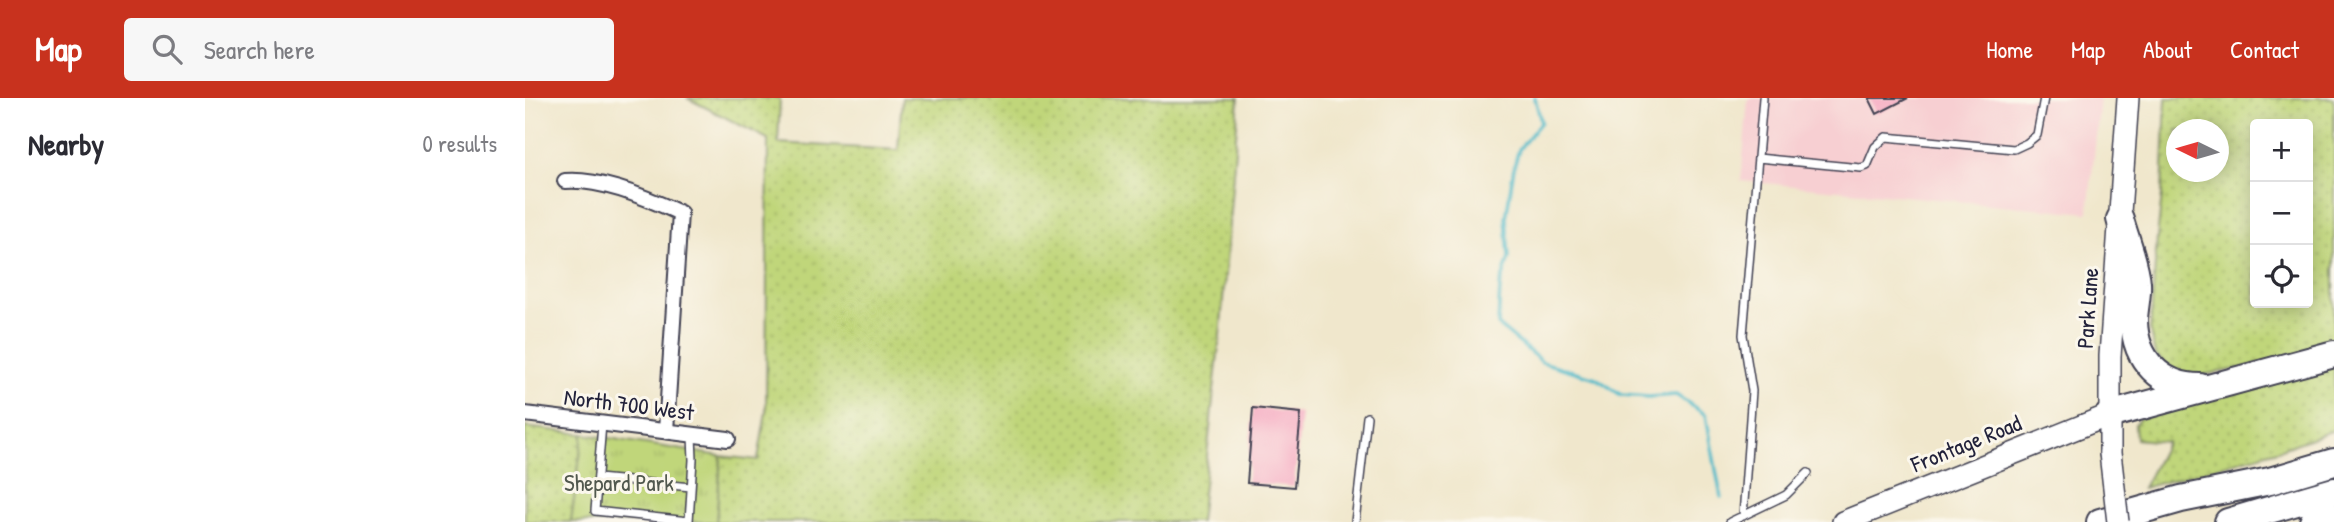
<!DOCTYPE html>
<meta charset="utf-8">
<style>
:root{--surface:#fff;--page:#f7f7f7;--text:#2b2b33;--muted:#7c7c81;--line:#e1e1e2;--accent:#c8321e}
body{margin:0;font-family:"Patrick Hand",sans-serif;background:var(--page);color:var(--text)}
.controls{position:absolute;right:21px;top:21px;display:grid;overflow:hidden;border-radius:7px;box-shadow:0 4px 18px #0003}
.controls button{width:63px;height:63px;display:grid;place-items:center;padding:0;border:0;border-bottom:2px solid var(--line);background:var(--surface);color:var(--text);font:35px sans-serif}
.compass{position:absolute;left:1641px;top:21px;width:63px;height:63px;border-radius:50%;background:var(--surface);box-shadow:0 4px 18px #0003;rotate:275deg}
.list{margin:0;padding:0;list-style:none}
h2{display:flex;justify-content:space-between;align-items:center;height:91px;margin:0;padding:0 28px;font-size:30px}
h2 small{font-size:23px;font-weight:400;color:var(--muted)}
.icon{flex:none;width:38px;height:38px;fill:none;stroke:currentColor;stroke-width:2;stroke-linecap:round;stroke-linejoin:round}
.map{position:relative;flex:none;width:1809px;height:424px;overflow:hidden}
header{display:flex;align-items:center;gap:42px;box-sizing:border-box;height:98px;padding:0 35px;background:var(--accent);color:#fff}
header strong{font-size:33px}
nav{display:flex;gap:38px;margin-inline-start:auto;font-size:24px}
.search{width:490px;height:63px;background:var(--page);display:flex;align-items:center;gap:18px;box-sizing:border-box;padding:0 24px;border-radius:7px;color:var(--muted);font-size:26px}
main{display:flex}
aside{flex:1;background:var(--surface)}
.map>svg:first-child{display:block}
.built{fill:#f7cfd2}
.grass{fill:url(#grass-dots);stroke:#717c5a;stroke-width:2;fill-rule:evenodd}
.park{fill:url(#park-tufts);stroke:#717c5a;stroke-width:2}
.lines{fill:none;stroke-linecap:round;stroke-linejoin:round}
.stream{stroke:#4ebac9;stroke-width:3.5}
.building{fill:#f59fbb}
.service-casing{stroke:#414051;stroke-width:10}
.minor-casing{stroke:#414051;stroke-width:18}
.secondary-casing{stroke:#414051;stroke-width:24}
.motorway-casing{stroke:#414051;stroke-width:30}
.service{stroke:#fff;stroke-width:7}
.minor{stroke:#fff;stroke-width:14}
.secondary{stroke:#fff;stroke-width:21}
.motorway{stroke:#fff;stroke-width:26}
.secondary-bridge-casing{stroke:#414051;stroke-width:24;stroke-linecap:butt}
.secondary-bridge{stroke:#fff;stroke-width:21}
.labels{text-anchor:middle;dominant-baseline:central;stroke-width:6;stroke-linejoin:round;paint-order:stroke}
.street-label{font-size:23px;fill:#22223b;stroke:#fbf7ec}
.park-label{font-size:23px;fill:#51584e;stroke:#fbf7ec}
</style>
<header>
<strong>Map</strong>
<div class="search"><svg class="icon" aria-label="search" viewBox="0 0 24 24"><circle cx="10" cy="10" r="6"/><path d="M15 15l6 6"/></svg>Search here</div>
<nav><a>Home</a><a>Map</a><a>About</a><a>Contact</a></nav>
</header>
<main>
<aside>
<h2>Nearby<small>0 results</small></h2>
<ul class="list">
</ul>
</aside>
<div class="map">
<svg width="1809" height="424" viewBox="0 0 1809 424">
<defs>
<pattern id="grass-dots" width="8" height="8" patternUnits="userSpaceOnUse" patternTransform="scale(1.75)"><rect width="8" height="8" fill="#c0d67a"/><path d="M2 2h.1M6 6h.1" fill="none" stroke="#a5b76a" stroke-width="1.8" stroke-linecap="round"/></pattern>
<pattern id="park-tufts" width="24" height="20" patternUnits="userSpaceOnUse" patternTransform="scale(1.75)"><rect width="24" height="20" fill="#c0d67a"/><path d="M3 7l-1-3M5 7V3M7 7l1-3M15 17l-1-3M17 17v-4M19 17l1-3" fill="none" stroke="#a5b76a"/></pattern>
</defs>
<rect width="100%" height="100%" fill="#fbf7ec"/>
<filter id="ink" filterUnits="userSpaceOnUse"><feTurbulence type="fractalNoise" baseFrequency=".0143" numOctaves="2"/><feDisplacementMap in="SourceGraphic" scale="14" xChannelSelector="R" yChannelSelector="G"/><feConvolveMatrix kernelMatrix="1 2 1 2 8 2 1 2 1" color-interpolation-filters="sRGB"/></filter>
<filter id="wash" filterUnits="userSpaceOnUse"><feTurbulence type="fractalNoise" baseFrequency=".00686" numOctaves="4" result="noise"/><feDisplacementMap in="SourceGraphic" scale="28" xChannelSelector="R" yChannelSelector="G"/><feGaussianBlur stdDeviation="1.57" result="paint"/><feColorMatrix in="noise" values="0 0 0 0 0 0 0 0 0 0 0 0 0 0 0 0 0 1.4 0 .05"/><feComposite in="paint" operator="in"/></filter>
<g filter="url(#wash)">
<rect width="100%" height="100%" fill="#f0e7cc"/>
<!-- built -->
<path class="built" d="M1223,0h352l-12,115 -347,-32z"/>
<!-- grass -->
<path class="grass" d="M162,0h93l-2,45 120,7 4,-52h337l-18,227 -21,197h-484l5,-66 37,4 8,-48 2,-273z
M1641,0h168v248l-96,23 -43,7 -19,-4 -21,-17 -5,-23 7,-94 5,-43zM1730,26h53v179h-53zM1652,32h42v42h-42z
M1809,268v64l-53,19 -138,39 24,-46 -31,-3 -1,-15 4,-5z
M0,329l58,7 -12,88h-46z"/>
<!-- park -->
<path class="park" d="M58,336l138,22 -5,66h-145z"/>
<g class="lines">
<!-- stream -->
<path class="stream" d="M1010,0l6,24 -22,27 -5,18 -8,51 3,40 -9,28 -2,39 44,37 54,16 25,17 28,2 27,-2 30,20 15,82"/>
</g>
<g id="blocks">
<!-- building -->
<path class="building" d="M1344,0h39l-31,16z
M728,310l48,5 -7,74 -47,-4z"/>
</g>
</g>
<g filter="url(#ink)">
<use href="#blocks" fill-opacity="0" stroke="#414051" stroke-width="2"/>
<g class="lines">
<defs>
<path id="service" d="M1233,60l103,10 6,-2 8,-19 11,-10 128,12 13,-6 10,-8 7,-37
M77,326l-7,87 94,10 4,-61 -1,-25
M73,380l93,9
M1218,418l9,-125 -9,-56 20,-237
M830,424l12,-105
M1205,424l56,-27 22,-22"/>
<path id="minor" d="M40,83c35,-3 83,17 115,32l-14,218
M0,316l203,25"/>
<path id="secondary" d="M1585,355v-97l18,-258
M1318,424l266,-107"/>
<path id="motorway" d="M1595,121c5,19 16,45 17,64 1,13 -3,26 -3,38 1,39 27,66 66,66
M1584,317l225,-61
M1575,424l81,-23 89,-18 64,-19
M1703,424l106,-31
M1788,424l21,-5"/>
</defs>
<!-- service casing -->
<use href="#service" class="service-casing"/>
<!-- minor casing -->
<use href="#minor" class="minor-casing"/>
<!-- secondary casing -->
<use href="#secondary" class="secondary-casing"/>
<!-- motorway casing -->
<use href="#motorway" class="motorway-casing"/>
<!-- service -->
<use href="#service" class="service"/>
<!-- minor -->
<use href="#minor" class="minor"/>
<!-- secondary -->
<use href="#secondary" class="secondary"/>
<!-- motorway -->
<use href="#motorway" class="motorway"/>
<defs>
<path id="secondary-bridge" d="M1585,355l8,69"/>
</defs>
<!-- secondary-bridge casing -->
<use href="#secondary-bridge" class="secondary-bridge-casing"/>
<!-- secondary-bridge -->
<use href="#secondary-bridge" class="secondary-bridge"/>
</g>
</g>
<g class="labels">
<!-- street labels -->
<g class="street-label">
<text transform="translate(1562 210) rotate(-86)">Park Lane</text>
<text transform="translate(104 306) rotate(7)">North 700 West</text>
<text transform="translate(1441 345) rotate(-22)">Frontage Road</text>
</g>
<!-- park labels -->
<g class="park-label">
<text x="94" y="384">Shepard Park</text>
</g>
</g>
</svg>
<div class="controls">
<button>+</button>
<button>−</button>
<button><svg class="icon" aria-label="locate" viewBox="0 0 24 24"><circle cx="12" cy="12" r="6"/><path d="M12 2v4M12 18v4M2 12h4M18 12h4"/></svg></button>
</div>
<svg class="compass" viewBox="-18 -18 36 36"><path d="M0-13l5 13h-10z" fill="#e53935"/><path d="M0 13l5-13h-10z" fill="#7c7c81"/></svg>
</div>
</main>
